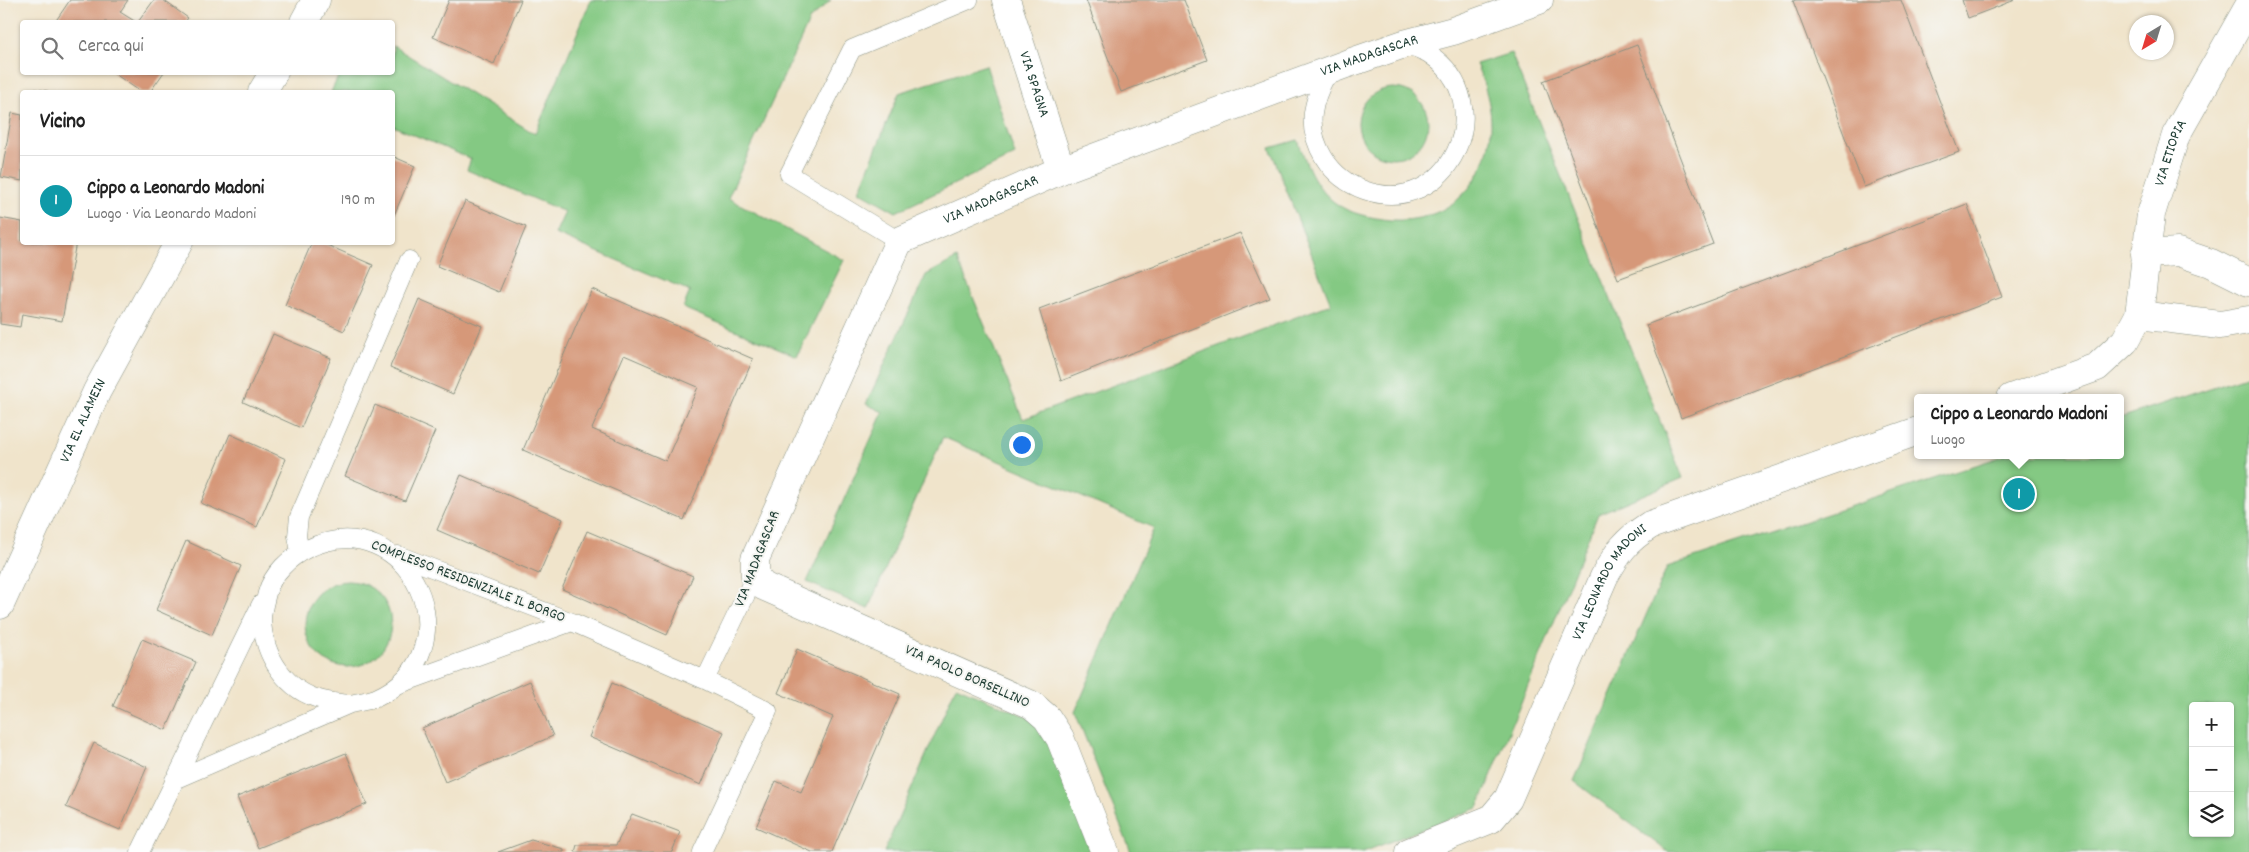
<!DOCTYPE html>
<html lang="it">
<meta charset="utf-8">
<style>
:root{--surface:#fff;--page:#f6f6f6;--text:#222;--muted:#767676;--line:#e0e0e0;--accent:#7c3aed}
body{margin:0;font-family:Dekko,sans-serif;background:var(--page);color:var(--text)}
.controls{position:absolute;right:15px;bottom:15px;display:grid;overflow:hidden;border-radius:5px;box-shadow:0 1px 4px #0004}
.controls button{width:45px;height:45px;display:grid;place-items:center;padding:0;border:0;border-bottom:1px solid var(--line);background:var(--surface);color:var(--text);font:25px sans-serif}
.compass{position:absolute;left:2129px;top:15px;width:45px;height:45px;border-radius:50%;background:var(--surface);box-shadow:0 1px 4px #0004;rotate:218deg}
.you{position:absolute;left:1021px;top:444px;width:18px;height:18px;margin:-12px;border:4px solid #fff;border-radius:50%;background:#1a73e8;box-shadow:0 0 0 8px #1a73e833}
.badge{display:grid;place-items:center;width:32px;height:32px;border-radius:50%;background:var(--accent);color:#fff;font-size:16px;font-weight:700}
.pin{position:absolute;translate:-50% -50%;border:2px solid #fff;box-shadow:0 1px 5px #0006}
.popup{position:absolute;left:1914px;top:394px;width:210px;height:65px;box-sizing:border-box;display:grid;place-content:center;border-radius:5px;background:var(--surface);filter:drop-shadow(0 1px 4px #0005);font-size:16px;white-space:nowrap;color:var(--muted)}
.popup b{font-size:19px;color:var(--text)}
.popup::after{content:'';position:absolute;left:50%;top:100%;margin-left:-10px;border:10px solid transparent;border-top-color:var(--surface)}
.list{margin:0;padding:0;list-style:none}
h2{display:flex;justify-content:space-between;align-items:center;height:65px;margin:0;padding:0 20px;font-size:21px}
h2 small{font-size:16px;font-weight:400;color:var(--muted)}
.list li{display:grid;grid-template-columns:32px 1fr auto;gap:15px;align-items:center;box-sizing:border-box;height:90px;padding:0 20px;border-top:1px solid var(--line)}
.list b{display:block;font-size:19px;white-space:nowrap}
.list p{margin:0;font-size:16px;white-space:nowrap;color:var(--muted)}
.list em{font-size:16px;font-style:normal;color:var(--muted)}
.icon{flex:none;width:28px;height:28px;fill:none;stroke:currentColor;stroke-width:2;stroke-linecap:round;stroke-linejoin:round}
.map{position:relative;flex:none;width:2249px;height:852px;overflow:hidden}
.search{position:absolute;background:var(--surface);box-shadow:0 1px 4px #0004;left:20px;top:20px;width:375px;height:55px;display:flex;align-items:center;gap:12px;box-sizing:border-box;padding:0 18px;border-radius:5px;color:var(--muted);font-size:19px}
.panel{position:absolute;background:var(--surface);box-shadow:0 1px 4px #0004;left:20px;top:90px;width:375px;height:155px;border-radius:5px}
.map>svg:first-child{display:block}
.green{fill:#84c983;stroke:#52835c;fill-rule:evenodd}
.building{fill:#d69879;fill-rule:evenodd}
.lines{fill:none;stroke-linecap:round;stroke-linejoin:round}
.lane-casing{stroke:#889080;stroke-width:19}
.street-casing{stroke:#889080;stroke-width:29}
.lane{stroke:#fff;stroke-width:18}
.street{stroke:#fff;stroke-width:28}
.labels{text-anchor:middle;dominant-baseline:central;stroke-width:4;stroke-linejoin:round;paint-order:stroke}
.street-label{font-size:15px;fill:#1f3d34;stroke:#f6f6f2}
</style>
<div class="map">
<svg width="2249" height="852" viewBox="0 0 2249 852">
<rect width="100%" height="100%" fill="#f6f6f2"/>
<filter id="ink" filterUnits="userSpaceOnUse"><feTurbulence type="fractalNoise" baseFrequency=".02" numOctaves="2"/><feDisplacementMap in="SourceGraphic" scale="10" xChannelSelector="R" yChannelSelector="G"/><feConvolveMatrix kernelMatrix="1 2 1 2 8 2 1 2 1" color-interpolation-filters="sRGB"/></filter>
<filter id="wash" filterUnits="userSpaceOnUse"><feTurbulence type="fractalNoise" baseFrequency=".0096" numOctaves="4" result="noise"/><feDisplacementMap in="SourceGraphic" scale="20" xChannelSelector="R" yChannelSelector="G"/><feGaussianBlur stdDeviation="1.12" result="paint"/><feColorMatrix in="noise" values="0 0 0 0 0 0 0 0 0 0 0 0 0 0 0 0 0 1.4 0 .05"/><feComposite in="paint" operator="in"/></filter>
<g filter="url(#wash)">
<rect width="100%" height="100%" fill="#f0e4cb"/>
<!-- green -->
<path class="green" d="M591,0h240l-21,19 -82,179 116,62 -47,96 -114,-48 7,-17 -135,-57 10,-22 -98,-42 4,-11 -78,-33 -1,-34h-61l9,-19 52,-1 1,-26 142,88z
M1511,53l172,425 -85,36 -120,294 -115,44h-232l-56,-140 79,-184 -211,-91 -75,172 -61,-27 76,-170 -17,-8 60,-129 31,-17 66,161 308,-115 -61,-156 28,-8c8,23 16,46 36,62 15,12 38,16 57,18 53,3 91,-30 99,-81 4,-26 -4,-52 -14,-75z
M986,65l29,90 -119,57 -37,-21 40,-98z
M1358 123a35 35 0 1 1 70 0a35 35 0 1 1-70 0Z
M2249,375v477h-581l-94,-71 93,-214 339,-112h114v-37zM2193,706h37v127h-37z
M305 624a43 43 0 1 1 86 0a43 43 0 1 1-86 0Z
M956,686l85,37 50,129h-207z"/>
<g id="blocks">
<!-- building -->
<path class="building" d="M70,0h58l-8,12 16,10h-81z
M154,0h9l25,18 -3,4h-47z
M449,0h72l-27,64 -61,-27z
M1086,0h98l23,60 -86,32z
M1796,0h105l58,152 -95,35 -71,-186z
M1962,0h53l-47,18z
M1637,45l76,199 -95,35 -75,-198z
M112,72h52l-14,20h-9z
M35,89l13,2v1h-14z
M12,113l10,2v66l-21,-4z
M392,156l23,10 -23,54z
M465,201l61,26 -27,65 -62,-26z
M1967,204l35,93 -321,121 -35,-93z
M0,218l22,4v20h54l-14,79 -40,-7 -2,13 -20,-3z
M1240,233l30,65 -209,83 -22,-72z
M312,242h8l53,23 -29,66 -59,-26z
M592,289l161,70 -69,161 -161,-70zM624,355l74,32 -32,74 -74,-32z
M419,299l63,27 -29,68 -63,-27z
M273,334l58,24 -30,70 -58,-26z
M375,405l60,26 -30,70 -60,-25z
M230,434l56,25 -29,68 -56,-24z
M461,475l102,44 -24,55 -102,-44z
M587,531l106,45 -26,59 -105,-46z
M186,541l55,25 -29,69 -56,-25z
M142,639l54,23 -30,68 -53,-24z
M797,649l103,45 -68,158h-20l-56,-25 20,-46 25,11 32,-75 -55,-24z
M530,681l23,55 -108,46 -23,-54z
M612,683l112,49 -23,53 -112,-48z
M94,743l53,24 -27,63 -54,-23z
M346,753l21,51 -109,44 -21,-51z
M632,814l48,18 -8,20h-97l2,-7h39z
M531,840l33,9v3h-66z"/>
</g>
</g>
<g filter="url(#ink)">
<use href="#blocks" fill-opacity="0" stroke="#889080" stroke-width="1"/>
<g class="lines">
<defs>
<path id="lane" d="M1328,72c-16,30 -23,54 -4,86 10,16 23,26 40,32 84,30 139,-87 65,-136 -7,-4 -17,-7 -25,-10
M899,241l-110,-67 63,-125 117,-49
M300,552l-3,-16 2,-19 110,-257
M398,555l174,67 133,58 63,31 -66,141
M705,680l50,-104
M400,684l172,-62
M174,780l176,-76c8,-2 18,-3 26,-6 102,-46 33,-198 -69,-149 -17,8 -35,25 -40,44 -2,8 -5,18 -5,26 1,36 24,73 61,81 9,2 18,3 27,4
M140,852l121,-248"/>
<g id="street">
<path id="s1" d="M1006,0l55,170"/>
<path d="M304,22l12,-22"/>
<path d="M262,92l12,-20"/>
<path d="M2145,254l33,-2 33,11 38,19"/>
<path d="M2139,315l81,10 29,-5"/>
<path id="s2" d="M2011,398l86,-31 28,-26 14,-26 12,-101 25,-79 73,-129"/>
<path id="s3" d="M0,605l97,-214 82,-149"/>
<path id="s4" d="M1105,852l-45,-114 -13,-20 -15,-13 -269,-119 -8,-10v-17l144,-318 162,-71 285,-106 58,-20 49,-13 86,-31"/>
<path id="s5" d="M1409,852l82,-33 17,-20 96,-222c14,-25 21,-36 46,-52l268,-94"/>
</g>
</defs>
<!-- lane casing -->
<use href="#lane" class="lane-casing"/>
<!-- street casing -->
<use href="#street" class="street-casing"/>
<!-- lane -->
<use href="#lane" class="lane"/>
<!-- street -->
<use href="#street" class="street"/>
</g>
</g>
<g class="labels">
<!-- street labels -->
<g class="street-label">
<text stroke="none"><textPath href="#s4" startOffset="1345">VIA MADAGASCAR</textPath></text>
<text stroke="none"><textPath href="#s1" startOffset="89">VIA SPAGNA</textPath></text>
<text stroke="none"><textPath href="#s2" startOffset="325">VIA ETIOPIA</textPath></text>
<text stroke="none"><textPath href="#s4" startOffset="940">VIA MADAGASCAR</textPath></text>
<text stroke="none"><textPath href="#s3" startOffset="202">VIA EL ALAMEIN</textPath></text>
<text transform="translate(758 559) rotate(-69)">VIA MADAGASCAR</text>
<text transform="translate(468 582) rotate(21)">COMPLESSO RESIDENZIALE IL BORGO</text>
<text stroke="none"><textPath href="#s5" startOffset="355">VIA LEONARDO MADONI</textPath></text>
<text transform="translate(967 677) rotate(24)">VIA PAOLO BORSELLINO</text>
</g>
</g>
</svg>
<div class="controls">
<button>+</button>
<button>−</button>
<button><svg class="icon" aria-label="layers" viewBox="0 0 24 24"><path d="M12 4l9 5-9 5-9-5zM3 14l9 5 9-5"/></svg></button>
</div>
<svg class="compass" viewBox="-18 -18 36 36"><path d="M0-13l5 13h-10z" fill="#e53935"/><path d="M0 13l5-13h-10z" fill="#767676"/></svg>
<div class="you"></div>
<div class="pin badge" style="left:2019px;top:494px;background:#0f9aa8">1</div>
<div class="popup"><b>Cippo a Leonardo Madoni</b>Luogo</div>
<div class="search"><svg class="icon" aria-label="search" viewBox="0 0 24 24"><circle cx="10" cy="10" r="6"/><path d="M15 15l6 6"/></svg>Cerca qui</div>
<section class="panel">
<h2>Vicino<small></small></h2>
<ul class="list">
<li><span class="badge" style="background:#0f9aa8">1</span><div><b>Cippo a Leonardo Madoni</b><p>Luogo · Via Leonardo Madoni</p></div><em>190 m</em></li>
</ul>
</section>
</div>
